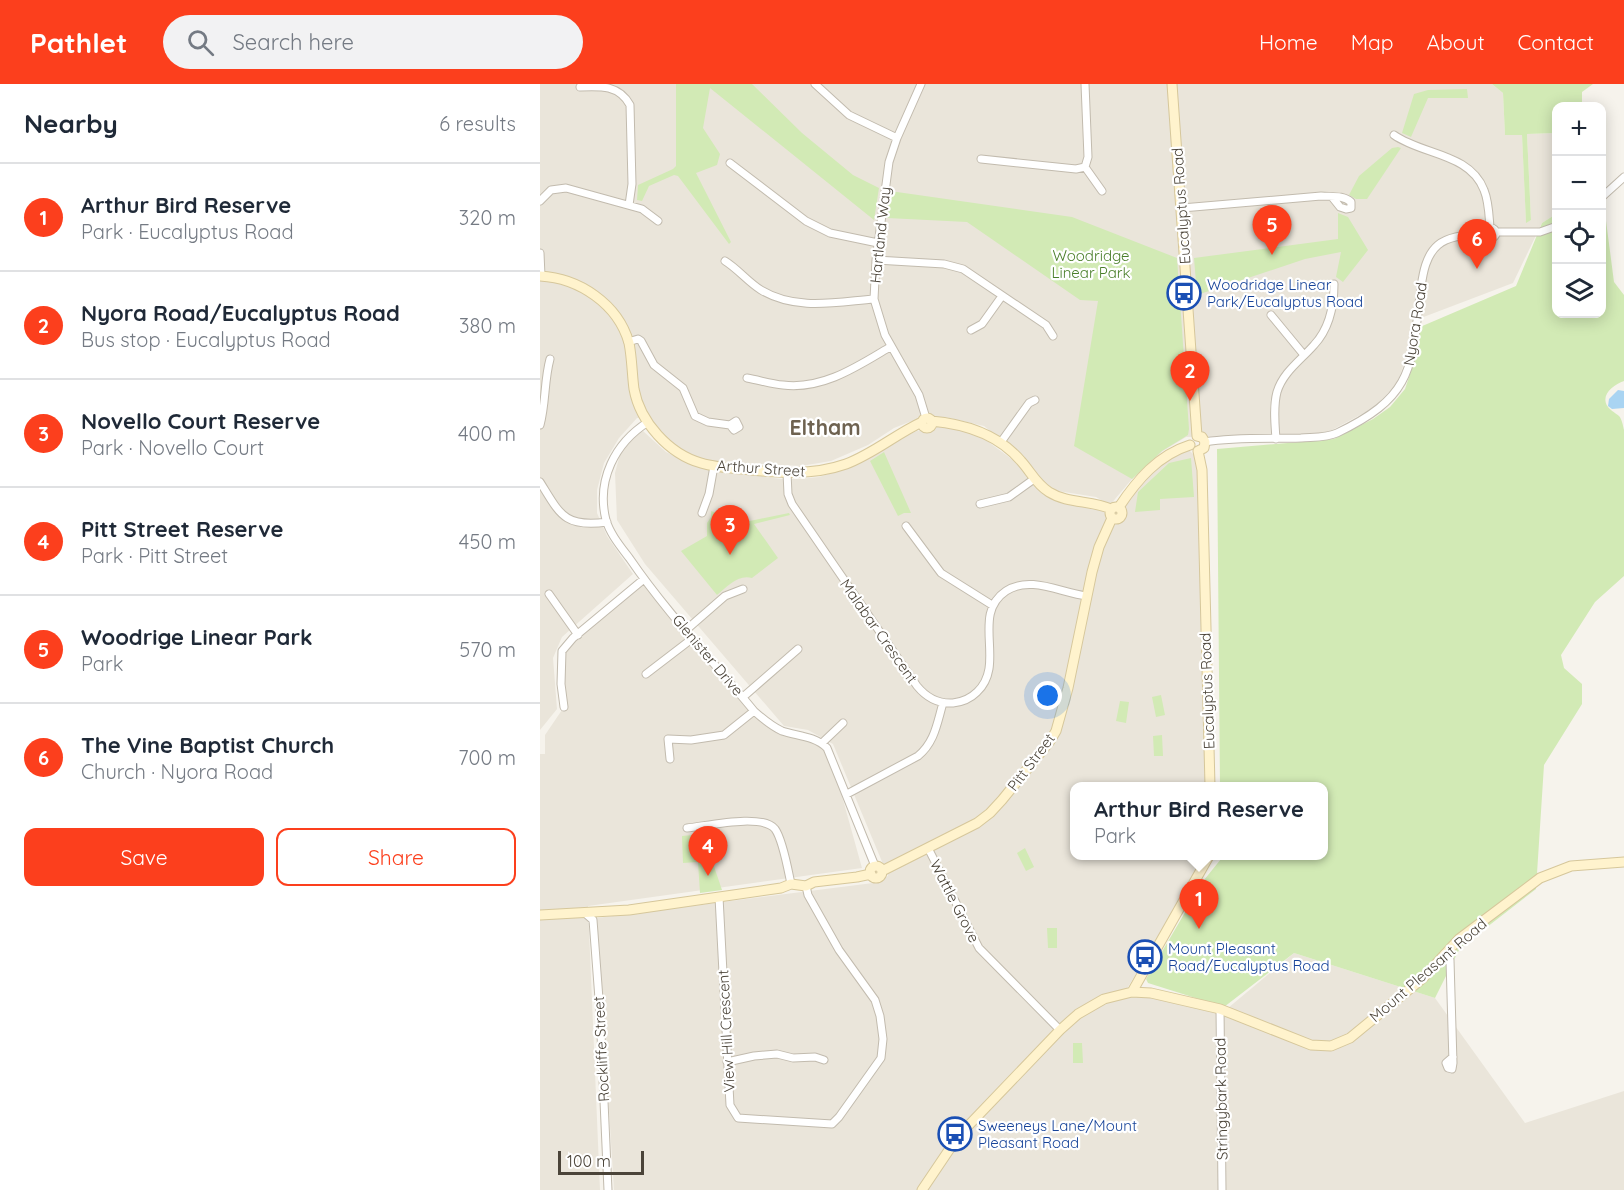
<!DOCTYPE html>
<meta charset="utf-8">
<style>
:root{--surface:#fff;--page:#f2f2f3;--text:#1f2937;--muted:#747a83;--line:#e0e1e3;--accent:#fc3f1d}
body{margin:0;font-family:Quicksand,sans-serif;background:var(--page);color:var(--text)}
.controls{position:absolute;right:18px;top:18px;display:grid;overflow:hidden;border-radius:12px;box-shadow:0 3px 15px #0003}
.controls button{width:54px;height:54px;display:grid;place-items:center;padding:0;border:0;border-bottom:2px solid var(--line);background:var(--surface);color:var(--text);font:30px sans-serif}
.scale{position:absolute;left:18px;bottom:15px;width:86px;box-sizing:border-box;padding-left:6px;border:3px solid #4b4439;border-top:0;font-size:16px;line-height:21px;white-space:nowrap;color:#4b4439;-webkit-text-stroke:4px #fff;paint-order:stroke}
.you{position:absolute;left:508px;top:612px;width:21px;height:21px;margin:-15px;border:4px solid #fff;border-radius:50%;background:#1a73e8;box-shadow:0 0 0 9px #1a73e833}
.badge{display:grid;place-items:center;width:39px;height:39px;border-radius:50%;background:var(--accent);color:#fff;font-size:20px;font-weight:700}
.pin{position:absolute;translate:-50% -50px;filter:drop-shadow(0 2px 3px #0008)}
.pin::after{content:'';position:absolute;top:32px;width:21px;height:18px;background:inherit;clip-path:polygon(0 0,100% 0,50% 100%)}
.popup{position:absolute;left:530px;top:698px;width:258px;height:78px;box-sizing:border-box;display:grid;place-content:center;border-radius:12px;background:var(--surface);filter:drop-shadow(0 2px 4px #0005);font-size:20px;white-space:nowrap;color:var(--muted)}
.popup b{font-size:22px;color:var(--text)}
.popup::after{content:'';position:absolute;left:50%;top:100%;margin-left:-12px;border:12px solid transparent;border-top-color:var(--surface)}
.list{margin:0;padding:0;list-style:none}
h2{display:flex;justify-content:space-between;align-items:center;height:78px;margin:0;padding:0 24px;font-size:26px}
h2 small{font-size:20px;font-weight:400;color:var(--muted)}
.list li{display:grid;grid-template-columns:39px 1fr auto;gap:18px;align-items:center;box-sizing:border-box;height:108px;padding:0 24px;border-top:2px solid var(--line)}
.list b{display:block;font-size:22px;white-space:nowrap}
.list p{margin:0;font-size:20px;white-space:nowrap;color:var(--muted)}
.list em{font-size:20px;font-style:normal;color:var(--muted)}
.actions{display:flex;gap:12px;padding:18px 24px}
.actions a{flex:1;padding:14px 0;border:2px solid var(--accent);border-radius:12px;text-align:center;font-size:21px;color:var(--accent)}
.actions .main{background:var(--accent);color:#fff}
.icon{flex:none;width:33px;height:33px;fill:none;stroke:currentColor;stroke-width:2;stroke-linecap:round;stroke-linejoin:round}
.map{position:relative;flex:none;width:1084px;height:1106px;overflow:hidden}
header{display:flex;align-items:center;gap:36px;box-sizing:border-box;height:84px;padding:0 30px;background:var(--accent);color:#fff}
header strong{font-size:28px}
nav{display:flex;gap:33px;margin-inline-start:auto;font-size:21px}
.search{width:420px;height:54px;background:var(--page);display:flex;align-items:center;gap:15px;box-sizing:border-box;padding:0 21px;border-radius:33px;color:var(--muted);font-size:22px}
main{display:flex}
aside{flex:1;background:var(--surface)}
.map>svg:first-child{display:block}
.residential{fill:#eae5da}
.green{fill:#d2eab5}
.water{fill:#a9d4f2}
.lines{fill:none;stroke-linecap:round;stroke-linejoin:round}
.street-casing{stroke:#c2bbae;stroke-width:9}
.secondary-casing{stroke:#d6c79b;stroke-width:11}
.street{stroke:#fff;stroke-width:7}
.secondary{stroke:#fff3cd;stroke-width:9}
.labels{text-anchor:middle;dominant-baseline:central;stroke-width:4.5;stroke-linejoin:round;paint-order:stroke}
.street-label{font-size:15px;fill:#4b4439;stroke:#fff}
.park-label{font-size:15px;fill:#4a7f2a;stroke:#fff}
.transit-label{font-size:15px;fill:#164399;stroke:#fff;text-anchor:start}
.district-label{font-size:21px;font-weight:bold;fill:#6e6250;stroke:#fff}
</style>
<header>
<strong>Pathlet</strong>
<div class="search"><svg class="icon" aria-label="search" viewBox="0 0 24 24"><circle cx="10" cy="10" r="6"/><path d="M15 15l6 6"/></svg>Search here</div>
<nav><a>Home</a><a>Map</a><a>About</a><a>Contact</a></nav>
</header>
<main>
<aside>
<h2>Nearby<small>6 results</small></h2>
<ul class="list">
<li><span class="badge">1</span><div><b>Arthur Bird Reserve</b><p>Park · Eucalyptus Road</p></div><em>320 m</em></li>
<li><span class="badge">2</span><div><b>Nyora Road/Eucalyptus Road</b><p>Bus stop · Eucalyptus Road</p></div><em>380 m</em></li>
<li><span class="badge">3</span><div><b>Novello Court Reserve</b><p>Park · Novello Court</p></div><em>400 m</em></li>
<li><span class="badge">4</span><div><b>Pitt Street Reserve</b><p>Park · Pitt Street</p></div><em>450 m</em></li>
<li><span class="badge">5</span><div><b>Woodrige Linear Park</b><p>Park</p></div><em>570 m</em></li>
<li><span class="badge">6</span><div><b>The Vine Baptist Church</b><p>Church · Nyora Road</p></div><em>700 m</em></li>
</ul>
<div class="actions"><a class="main">Save</a><a>Share</a></div>
</aside>
<div class="map">
<svg width="1084" height="1106" viewBox="0 0 1084 1106">
<rect width="100%" height="100%" fill="#f6f3ec"/>
<!-- residential -->
<path class="residential" d="M0,0h952l11,9 2,42 17,-1 4,88 5,-2 -4,-86 29,-1v81l-14,9 -29,60 -100,38 -5,32 -11,30 -22,24 -43,23 -12,4 -134,3 -23,14 -31,28 -22,26 -14,-8 -38,-6 -20,-13 -14,-20 -40,-32 -39,-9h-17l-19,5 -15,6 -26,17 -37,16 -30,5 -92,-5 -18,-5 -20,-12 -20,-25 -14,-1 -18,20 -15,25 -7,27v23l10,23 26,38 -71,63 -9,21 4,51 -17,21z
M399,343l16,1 28,10 34,25 15,19 74,29 15,-6 45,-47 17,-8 7,1 5,5 4,17 11,313h-136v70h134l-85,139 44,3 49,13 5,179h-607l-17,-272 276,-35 15,-7 -55,-132 -25,-14 -24,-4 -139,-162 -28,-44 -2,-47 5,-19 16,-19 7,-4 23,21 29,14 16,4 70,9h19l19,-2 26,-8 21,-9 35,-22 16,-7z
M104,495l124,145 49,17 13,12 32,115 -274,38 12,284h-60v-436h5v-19l19,-28 -2,-56z
M754,869l141,45 90,125 99,-32v99h-402v-177z"/>
<!-- green -->
<path class="green" d="M136,0h76l50,49 51,42 26,13 -5,32 -164,-132 -7,40 17,26 -3,11 -21,8 35,69 -2,2 -51,-68 -4,-1 -25,11 -7,15 -5,-1 1,-15 35,-16 3,-3z
M952,0h101l-11,8v14h-25l-1,27 -29,1 4,86 -5,3 -4,-88h-17l-2,-42z
M927,5l1,9h-40l-17,39 -9,-4 12,-39 14,-4z
M858,63l3,1 -34,51h-11l-7,-4 10,-19 33,-28z
M1062,106l12,92 10,13v86c-12,4 -27,17 -13,29 1,1 7,5 8,6 3,3 4,10 5,14v146l-29,26 -34,53 3,13 18,16v20l-38,61 -8,124 -76,59 -25,50 -141,-45 -70,54 -76,-24 -2,-4 58,-99 17,-21v-3h102v-70h-103l-3,-337 117,-10 39,-20 17,-12 15,-18 10,-30 5,-32 96,-41 26,-63 14,-9 1,100h45z
M350,107l182,26 105,41 12,171 -1,6 -26,16 -30,28 -58,-33 24,-145 -18,-1 -113,-78 -80,-4z
M798,129l10,4 20,33 -25,32 -7,-5 5,-25 -36,7 -108,36 -3,-37 144,-19z
M344,368l27,61h-7l-6,3 -28,-55z
M651,374l3,39 -34,2v11l-25,2 3,-20 31,-29z
M171,427l34,11 44,-9 1,2 -36,9 24,34 -26,20c-14,-4 -25,9 -35,17l-36,-44 26,-15v-13l4,-6z
M621,611l4,20 -9,2 -4,-20z
M580,617l9,1 -3,21 -10,-2z
M622,651l1,21h-9l-1,-20z
M163,750l19,56 -22,3 -2,-31 -15,1 -1,-27z
M485,764l9,19 -8,4 -9,-18z
M507,844h10v20h-9z
M533,959h9l1,20h-10z"/>
<!-- water -->
<path class="water" d="M1078,306l6,1v17l-12,1 -4,-3 1,-7z"/>
<g class="lines">
<defs>
<path id="street" d="M275,0l34,31 48,23
M381,0l-24,54 -8,24 -13,98 -2,39 11,36 34,60 7,23
M40,3c21,-1 39,-2 50,18l2,79 -3,21
M854,51c28,20 76,18 90,55 5,12 5,26 6,38
M441,75l95,10 9,-2 3,-10 -3,-73
M190,79l76,58 24,12 48,10
M545,83l17,24
M1062,113l22,-20
M0,117l11,-11 15,-2 76,21 16,12
M642,124l139,-12c11,1 22,-1 30,6v6l-5,1 -6,-2 -8,-10
M946 149a5 5 0 1 1 10 0a5 5 0 1 1-10 0Z
M955,148h45l17,-6
M0,169l1,23
M336,176l68,4 19,5 83,56 7,11
M185,177c13,8 23,21 36,29 35,21 75,12 113,9
M731,231l33,40
M431,246l11,-6 20,-28
M88,258l10,-3 3,2 13,24 29,23 12,28 13,6 22,3 6,-4 3,6 -5,3 -4,-5
M207,294c12,2 24,6 36,7 40,5 75,-19 107,-38
M108,338c-33,21 -52,58 -42,98 4,14 15,27 24,39 37,54 83,102 124,152 9,8 17,15 28,20 15,5 33,5 45,17l48,118
M0,341c6,-22 4,-44 10,-66
M736,355c-1,-15 -3,-32 1,-47 6,-20 24,-32 37,-47 15,-16 20,-39 20,-61
M461,358l28,-39 6,-3
M665,358c31,-5 65,-3 96,-4 12,-1 25,0 36,-5 79,-38 74,-66 84,-146 2,-14 5,-32 17,-42 12,-10 32,-10 48,-12
M247,389l1,21 4,10 125,182c9,11 21,18 36,17 9,-1 18,-5 24,-11 30,-28 -7,-77 29,-101 24,-16 55,2 81,5
M0,398c20,32 24,46 67,40
M440,420l29,-7 25,-18
M162,429l7,-19 5,-28
M366,442l35,47 51,32
M9,510l29,41
M146,546l39,-34 18,-7
M106,590l47,-36
M203,613l55,-48
M24,623l-3,-23 1,-33 11,-13 71,-59
M282,659l21,-20
M130,675l-2,-20 23,1 33,-5 30,-24
M307,710l71,-38c17,-14 19,-33 25,-53
M147,744c20,-2 75,-15 88,1 8,11 13,41 16,55
M388,764l51,100 81,82
M179,813l11,208 8,13 94,6 7,-7 42,-59 2,-19 -3,-23 -5,-16 -36,-50 -31,-55 -2,-9
M45,829l8,7 7,92 8,178
M904,870l6,6 3,103 -1,6 -4,-1 -2,-5 7,-6
M680,925l2,181
M187,978l27,-6 23,-2 16,4 22,-1 9,3"/>
<path id="secondary" d="M632,0l25,352
M0,192c39,2 78,28 89,67 3,15 3,31 5,46 6,33 35,65 67,74 13,4 27,5 41,6 35,4 70,7 104,-5 27,-10 50,-30 76,-42
M382 339a5 5 0 1 1 10 0a5 5 0 1 1-10 0Z
M391,337c35,3 67,13 90,40 10,11 15,23 28,31 19,12 42,8 62,17
M657,352l5,1 3,5 -1,6 -6,3
M658,367l4,19 8,316
M570 429a6 6 0 1 1 12 0a6 6 0 1 1-12 0Z
M579,423c18,-27 39,-52 71,-62
M330 788a6 6 0 1 1 12 0a6 6 0 1 1-12 0Z
M342,787l95,-48 13,-10 12,-13 48,-59 6,-10 12,-43 24,-116 7,-25 13,-29
M0,831l89,-5 152,-22 10,-4 15,2 8,-4 43,-5 14,-3
M592,908l77,-136
M382,1106l31,-46 15,-18 92,-96 18,-16 26,-15 28,-7 19,1 69,16 91,36 20,1 19,-8 73,-60 36,-39 81,-61 31,-12 53,-4"/>
</defs>
<!-- street casing -->
<use href="#street" class="street-casing"/>
<!-- secondary casing -->
<use href="#secondary" class="secondary-casing"/>
<!-- street -->
<use href="#street" class="street"/>
<!-- secondary -->
<use href="#secondary" class="secondary"/>
</g>
<!-- icons -->
<defs>
<symbol id="bus-ring" viewBox="-11 -11 22 22"><circle r="9.5" fill="#fff" stroke="#1a4fb4" stroke-width="1.5"/><path d="M-5-6H5V4H4V6H2V4H-2V6H-4V4H-5ZM-3.5-4V0h7V-4ZM-3.5 1.2v1.5H-2V1.2ZM2 1.2v1.5H3.5V1.2Z" fill="#1a4fb4"/></symbol>
</defs>
<g fill-rule="evenodd">
<use href="#bus-ring" x="625" y="190" width="38" height="38"/>
<use href="#bus-ring" x="586" y="854" width="38" height="38"/>
<use href="#bus-ring" x="396" y="1031" width="38" height="38"/>
</g>
<g class="labels">
<!-- street labels -->
<g class="street-label">
<text transform="translate(641 122) rotate(-94)">Eucalyptus Road</text>
<text transform="translate(340 151) rotate(-84)">Hartland Way</text>
<text transform="translate(875 240) rotate(-81)">Nyora Road</text>
<text transform="translate(221 384) rotate(4)">Arthur Street</text>
<text transform="translate(339 547) rotate(55)">Malabar Crescent</text>
<text transform="translate(168 571) rotate(50)">Glenister Drive</text>
<text transform="translate(667 607) rotate(-92)">Eucalyptus Road</text>
<text transform="translate(491 678) rotate(-53)">Pitt Street</text>
<text transform="translate(415 817) rotate(63)">Wattle Grove</text>
<text transform="translate(888 886) rotate(-41)">Mount Pleasant Road</text>
<text transform="translate(186 947) rotate(-93)">View Hill Crescent</text>
<text transform="translate(61 965) rotate(-93)">Rockliffe Street</text>
<text transform="translate(681 1015) rotate(-91)">Stringybark Road</text>
</g>
<!-- park labels -->
<g class="park-label">
<text x="551" y="171">Woodridge<tspan x="551" dy="17">Linear Park</tspan></text>
</g>
<!-- transit labels -->
<g class="transit-label">
<text x="667" y="200">Woodridge Linear<tspan x="667" dy="17">Park/Eucalyptus Road</tspan></text>
<text x="628" y="864">Mount Pleasant<tspan x="628" dy="17">Road/Eucalyptus Road</tspan></text>
<text x="438" y="1041">Sweeneys Lane/Mount<tspan x="438" dy="17">Pleasant Road</tspan></text>
</g>
<!-- district labels -->
<g class="district-label">
<text x="285" y="343">Eltham</text>
</g>
</g>
</svg>
<div class="controls">
<button>+</button>
<button>−</button>
<button><svg class="icon" aria-label="locate" viewBox="0 0 24 24"><circle cx="12" cy="12" r="6"/><path d="M12 2v4M12 18v4M2 12h4M18 12h4"/></svg></button>
<button><svg class="icon" aria-label="layers" viewBox="0 0 24 24"><path d="M12 4l9 5-9 5-9-5zM3 14l9 5 9-5"/></svg></button>
</div>
<div class="scale">100 m</div>
<div class="you"></div>
<div class="pin badge" style="left:659px;top:845px">1</div>
<div class="popup"><b>Arthur Bird Reserve</b>Park</div>
<div class="pin badge" style="left:650px;top:317px">2</div>
<div class="pin badge" style="left:190px;top:471px">3</div>
<div class="pin badge" style="left:168px;top:792px">4</div>
<div class="pin badge" style="left:732px;top:171px">5</div>
<div class="pin badge" style="left:937px;top:185px">6</div>
</div>
</main>
